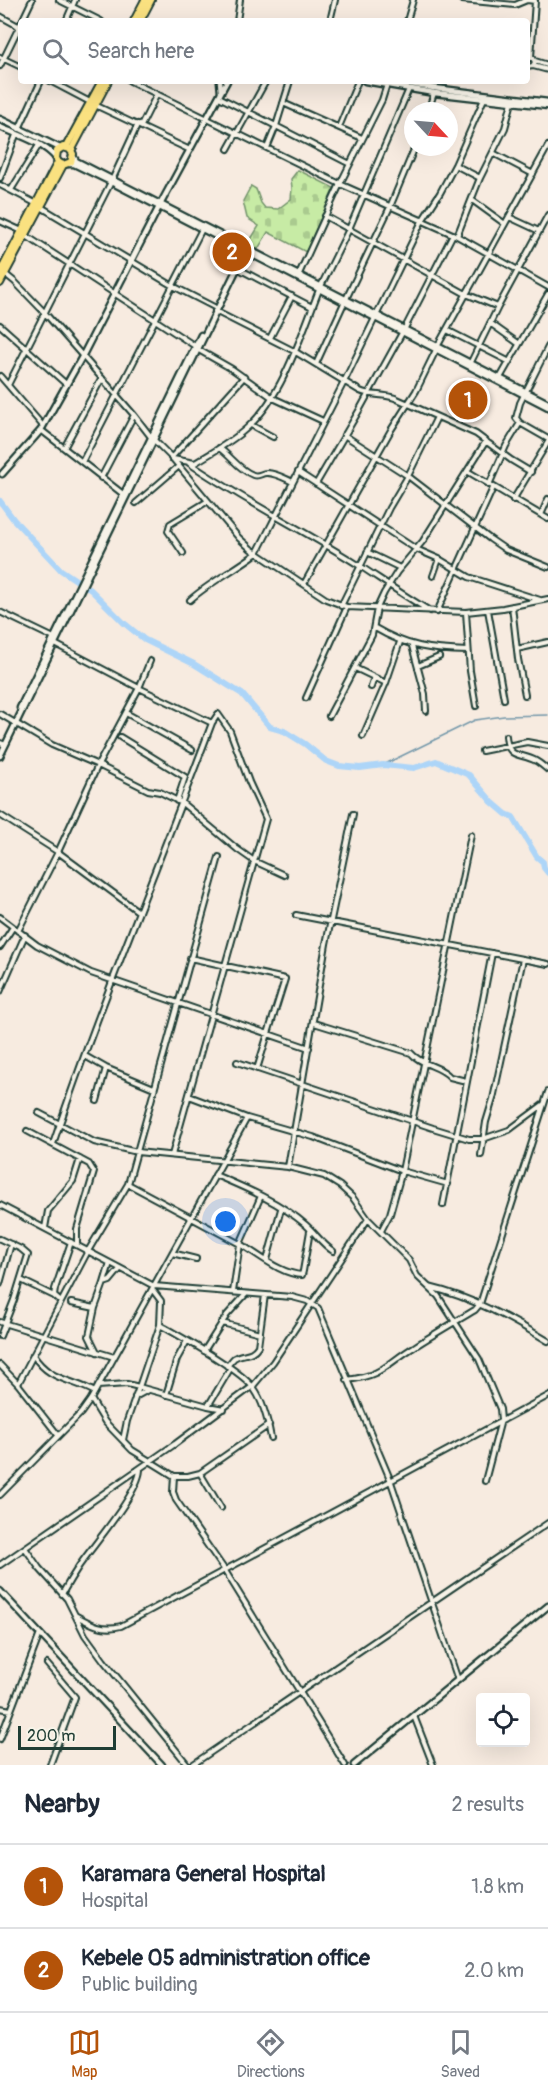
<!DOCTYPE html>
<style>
:root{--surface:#fff;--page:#f2f2f3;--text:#1f2937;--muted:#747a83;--line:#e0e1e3;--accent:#b45309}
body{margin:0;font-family:Pangolin,sans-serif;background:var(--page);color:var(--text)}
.controls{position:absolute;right:18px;bottom:18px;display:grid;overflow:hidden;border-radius:6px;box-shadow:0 6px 24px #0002}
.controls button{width:54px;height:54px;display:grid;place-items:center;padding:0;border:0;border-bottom:2px solid var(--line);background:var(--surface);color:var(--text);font:30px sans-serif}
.compass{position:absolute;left:404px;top:102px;width:54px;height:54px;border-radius:50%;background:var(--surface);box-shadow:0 6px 24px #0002;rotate:116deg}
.scale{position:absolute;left:18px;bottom:15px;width:98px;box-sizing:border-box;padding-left:6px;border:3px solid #1f3d34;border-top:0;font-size:16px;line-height:21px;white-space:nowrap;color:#1f3d34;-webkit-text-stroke:4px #f7f3e8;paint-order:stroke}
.you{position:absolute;left:226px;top:1222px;width:21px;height:21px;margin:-15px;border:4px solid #fff;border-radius:50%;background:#1a73e8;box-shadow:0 0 0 9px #1a73e833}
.badge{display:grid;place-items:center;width:39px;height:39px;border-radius:50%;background:var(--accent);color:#fff;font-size:20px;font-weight:700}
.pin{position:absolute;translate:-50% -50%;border:3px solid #fff;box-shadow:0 2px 6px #0006}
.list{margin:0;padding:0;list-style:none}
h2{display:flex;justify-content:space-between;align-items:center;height:78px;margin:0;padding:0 24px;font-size:26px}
h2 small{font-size:20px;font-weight:400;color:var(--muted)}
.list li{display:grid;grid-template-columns:39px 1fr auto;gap:18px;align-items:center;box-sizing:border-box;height:84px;padding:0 24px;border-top:2px solid var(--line)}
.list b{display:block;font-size:22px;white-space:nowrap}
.list p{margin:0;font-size:20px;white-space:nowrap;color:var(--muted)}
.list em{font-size:20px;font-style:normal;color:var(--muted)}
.icon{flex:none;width:33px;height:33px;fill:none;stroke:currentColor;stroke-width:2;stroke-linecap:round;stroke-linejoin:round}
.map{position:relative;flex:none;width:548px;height:1765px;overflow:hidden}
.search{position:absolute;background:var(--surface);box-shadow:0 6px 24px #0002;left:18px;right:18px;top:18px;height:66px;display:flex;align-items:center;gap:15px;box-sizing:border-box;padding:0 21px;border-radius:6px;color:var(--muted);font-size:22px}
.sheet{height:246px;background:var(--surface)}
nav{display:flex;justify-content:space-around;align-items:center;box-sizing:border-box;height:84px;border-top:2px solid var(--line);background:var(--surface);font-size:16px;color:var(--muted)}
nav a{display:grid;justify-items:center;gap:3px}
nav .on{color:var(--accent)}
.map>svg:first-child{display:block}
.cemetery{fill:url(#cemetery-stones);stroke:#73946c;stroke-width:1.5}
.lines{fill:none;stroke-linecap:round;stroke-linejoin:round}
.stream{stroke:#7498aa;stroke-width:1.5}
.river{stroke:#add5f8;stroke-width:6}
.minor-casing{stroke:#1f3d34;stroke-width:8}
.tertiary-casing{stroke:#1f3d34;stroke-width:9}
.secondary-casing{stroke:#1f3d34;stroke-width:9}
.trunk-casing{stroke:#1f3d34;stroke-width:10}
.minor{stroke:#f7f3e8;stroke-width:4}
.tertiary{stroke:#f7f3e8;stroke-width:4.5}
.secondary{stroke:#f7f3e8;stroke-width:4.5}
.trunk{stroke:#fae180;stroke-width:6}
</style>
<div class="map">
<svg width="548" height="1765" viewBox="0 0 548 1765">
<defs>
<pattern id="cemetery-stones" width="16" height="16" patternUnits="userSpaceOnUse" patternTransform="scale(1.5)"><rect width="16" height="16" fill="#c7eba5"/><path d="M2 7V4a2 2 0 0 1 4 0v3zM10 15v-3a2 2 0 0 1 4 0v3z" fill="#aaca8f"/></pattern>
</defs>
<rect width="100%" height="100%" fill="#f7ebe0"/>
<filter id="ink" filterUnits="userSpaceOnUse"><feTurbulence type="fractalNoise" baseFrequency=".0167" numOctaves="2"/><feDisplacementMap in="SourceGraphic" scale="12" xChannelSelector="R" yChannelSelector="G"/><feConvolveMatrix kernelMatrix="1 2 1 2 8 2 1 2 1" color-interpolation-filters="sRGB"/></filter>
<g filter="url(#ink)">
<!-- cemetery -->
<path class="cemetery" d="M298,170l36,18 -28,64 -38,-20 -10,17 -10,-5 11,-18 -12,-8 -4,-17 8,-15 5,3 5,14 4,5 13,1 13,-10 1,-11 -1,-9z"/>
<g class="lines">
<!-- stream -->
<path class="stream" d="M383,765l92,-45 29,-4 44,-1"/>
<!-- river -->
<path class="river" d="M0,501l14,19 47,50 30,20 33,33 21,17 49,24 48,30 28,33 14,4 21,13 21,17 13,5 21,2 23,-3 31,3 22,-7 33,14 23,27 14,12 7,3 24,40 6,5 1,6 4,5"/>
<defs>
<path id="minor" d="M59,0l42,21
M462,0l53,5 12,-5 8,1
M0,16l20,11
M22,21l10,-21
M66,21l9,-21
M237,21l3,-21
M330,21l5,-21
M407,21l6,-21
M0,57l21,10
M531,57l4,-56
M527,58h6l2,4 -2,4 -6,1
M535,61l13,4
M0,66l21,-43
M533,66l15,4
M50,81l40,21
M130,81l210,103 117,52 91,51
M219,97l131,67
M283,103l79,35
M95,105l95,45
M428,111l6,-18
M141,126l16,-32
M339,127l19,-46
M19,129l22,-48
M267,148l9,-22 14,-45
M228,149l38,-68
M493,153l40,21
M455,165l25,13
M0,178l16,-43
M113,178l25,-54
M0,185l37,19
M11,190l28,-45
M472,200l33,24
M41,207l132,79 41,21
M325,216l141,78 32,13
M509,217l30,14
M0,221l22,10
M25,235l170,111 2,3 35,20 41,29 50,23
M457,236l23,-58 25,-50 7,-26
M237,268l75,39
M4,273l11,9 29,30 90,103 17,22 22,22 66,79 12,11 75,50 21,8 119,5 37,-4 45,-9
M299,274l41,-90 42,-84 6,-19
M321,286l28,-57 60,-140
M346,299l44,-92 25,-60
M215,311l79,40 66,40c11,5 23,3 35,7l81,36 35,26 20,12
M490,323l28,20
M0,325l66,59
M404,330l49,-96
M447,330l61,31
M270,338l22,-42
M437,347l111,-201
M548,347l-28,56 -4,15 4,5 28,16
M316,364l28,-61
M470,364l28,-57 50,-92
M0,376l43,50
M500,378l48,-84
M8,385l103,-203
M251,425l22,12
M41,430l82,64
M344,435l64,41 82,63 16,11 42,17
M64,448l38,-70
M219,448c12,8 20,22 34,27 6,2 8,-2 13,-2 8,-1 20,6 27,9
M171,458l73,-81
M173,459l22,4c19,-12 39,-22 54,-37 34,-31 53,-93 70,-136
M82,462l120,-233
M189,463c55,38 115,67 171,103 23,15 46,31 70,45
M467,471l81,48
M298,472l118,77 23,10 30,18 71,23
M101,478l33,-63
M316,484l44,-75 42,-76
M489,485l17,-39 14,-23
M513,500l35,-58
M136,503l43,-37
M541,515l7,-16
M367,552l33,16
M183,553l-15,-22 2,-7 38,-23
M433,576l6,-17
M304,584l87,-154 25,-39 20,-41
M190,600c20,-18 45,-30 67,-47l87,-171 78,-161 18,-28 15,-28 29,-66
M341,606l48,-98 19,-32 29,-59
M512,606l6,53 7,36
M488,610l16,89
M0,612l56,27
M437,612l56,-124
M466,612l4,59 6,35
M375,628c32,19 56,22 93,23
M55,644l84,44 73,35 6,-9 12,17 19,51 17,37 -94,336
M412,646l13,48 1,17
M517,649l31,-7
M418,666l21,-9
M355,668l31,15
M371,687l3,-9
M306,698l41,-91
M126,713l66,37
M0,714l52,31 46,20 50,25 12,2 22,11 55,46 17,12 30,14
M329,716l43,-81 5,-27 7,-15 13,-21 26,-31 63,-100
M363,736l23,-53 14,-41
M506,736c2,24 14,16 30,25 4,2 8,6 12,9
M120,737l65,40 -8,24
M0,743l3,1
M482,751l45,-9 21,4
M0,815l58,37 81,60
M296,915l252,49
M0,917l37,28 54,28 218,75
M18,931l40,-79 40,-87 41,-77 11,-27
M0,947l13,-20
M190,958l95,21 -28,90
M0,992l25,-57
M314,1023l97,30c11,13 29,12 39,24l16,4
M85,1056l21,12 48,20
M237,1062l196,66 36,11h14l26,-9 35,-26
M189,1096l58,22 66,19 89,34 46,13
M97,1101l9,-33
M39,1113l55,29 43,10 151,15 36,9 16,10 13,12 15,21 41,41 8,16 21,20 41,63 21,50 1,11 -16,61
M27,1131l62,33 5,8 -17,57v15
M53,1144c48,-142 106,-280 159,-421
M481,1155l5,-33 7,-23 30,-140
M288,1167l38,-223 27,-130
M215,1175c31,13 66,28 91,50 10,9 16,19 27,26
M128,1184c37,20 75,40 112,60 18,10 40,30 62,31l1,-4 7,-40
M0,1205l154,81 138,11 15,4 11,7 72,171 68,201
M443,1205l49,-252
M45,1228l3,-17 25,-30 7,-22
M381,1231l9,-17 12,-43 69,-336
M0,1239l21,10 7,6 -14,45 -14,36
M172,1253l24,6
M267,1260l14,-51
M21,1280l33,16
M104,1283l6,-20
M0,1284l11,-40
M429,1287c43,10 82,32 119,54
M233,1292l7,-48 21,-48
M61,1302l-7,-6 1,-7 16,-47
M71,1303l24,5
M0,1322l114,35
M222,1323l38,10
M160,1325c21,12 83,46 94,64 10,14 14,32 17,49
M204,1351l23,-36 19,-21
M97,1352l-8,-16 6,-28 9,-25 6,-2 10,-12
M33,1355c17,26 36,23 62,37
M0,1365l18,19 40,51
M227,1366c1,-1 6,-7 7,-8 9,-6 17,-1 24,-12l7,-51
M347,1380c36,-4 39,-16 67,-33 20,-13 41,-25 61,-37l5,-6 68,-212
M18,1384l70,-133 40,-67 91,-327
M98,1386l29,-2 12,3 21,-62 1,-24 -9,-12
M166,1395l11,-36 10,-18
M135,1397l13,-7
M91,1399l14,23 27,28 42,26 -1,16 3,8 48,69 121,196
M208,1406l16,3
M123,1440l4,-19 12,-34 69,19 22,-37
M200,1473l21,35
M174,1476h14l12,-3 69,-48
M0,1495l81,-82 10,-14 156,-281
M25,1548l14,20 28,31 18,36 19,26 84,104
M0,1565l175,-121 78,-58 20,-24 95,-143
M62,1594c5,-9 11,-19 17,-28 15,-22 59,-72 61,-96
M75,1615c16,9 28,16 46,11l427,-230
M47,1664l28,33 -25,68
M0,1708l11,2
M414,1716l19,49
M0,1739l40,-105
M192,1765l356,-242"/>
<path id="tertiary" d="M220,81l1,11
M2,474l39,-44 42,-75 78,-152 66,-122
M0,1591l162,174
M354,1765l194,-159"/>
<path id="secondary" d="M365,81l69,12 114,13
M394,81l40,7 114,14
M0,119l60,29
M0,127c18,8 43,15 56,31
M73,156l3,5 472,242
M69,164h5l37,18 437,225
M238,257l6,-11
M20,708l181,-373
M0,756l247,-508"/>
<path id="trunk" d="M134,21l11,-21
M140,21l11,-21
M66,147l36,-66
M71,151l37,-70
M0,273l58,-111 -2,-4 1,-7 6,-4 7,2 3,5 -2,8 -8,3 -5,-3
M0,283l63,-118"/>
</defs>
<!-- minor casing -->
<use href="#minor" class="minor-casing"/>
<!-- tertiary casing -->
<use href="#tertiary" class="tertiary-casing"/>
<!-- secondary casing -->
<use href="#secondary" class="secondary-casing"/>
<!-- trunk casing -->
<use href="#trunk" class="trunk-casing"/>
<!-- minor -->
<use href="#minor" class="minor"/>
<!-- tertiary -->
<use href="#tertiary" class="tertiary"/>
<!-- secondary -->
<use href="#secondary" class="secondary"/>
<!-- trunk -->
<use href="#trunk" class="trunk"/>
</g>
</g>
</svg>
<div class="controls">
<button><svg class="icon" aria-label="locate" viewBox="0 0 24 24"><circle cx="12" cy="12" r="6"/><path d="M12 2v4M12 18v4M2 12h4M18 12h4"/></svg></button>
</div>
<svg class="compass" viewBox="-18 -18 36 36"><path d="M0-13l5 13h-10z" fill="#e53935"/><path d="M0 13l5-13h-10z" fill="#747a83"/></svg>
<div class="scale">200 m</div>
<div class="you"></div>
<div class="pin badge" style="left:468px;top:400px">1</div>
<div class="pin badge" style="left:232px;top:252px">2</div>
<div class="search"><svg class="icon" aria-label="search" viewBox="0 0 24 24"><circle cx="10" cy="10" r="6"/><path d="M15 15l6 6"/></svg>Search here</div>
</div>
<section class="sheet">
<h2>Nearby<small>2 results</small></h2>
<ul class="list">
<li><span class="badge">1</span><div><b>Karamara General Hospital</b><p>Hospital</p></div><em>1.8 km</em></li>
<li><span class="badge">2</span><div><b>Kebele 05 administration office</b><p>Public building</p></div><em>2.0 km</em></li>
</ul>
</section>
<nav>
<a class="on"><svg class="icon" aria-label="map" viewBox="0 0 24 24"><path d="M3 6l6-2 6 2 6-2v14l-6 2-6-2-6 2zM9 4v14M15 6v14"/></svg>Map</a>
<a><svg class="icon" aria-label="directions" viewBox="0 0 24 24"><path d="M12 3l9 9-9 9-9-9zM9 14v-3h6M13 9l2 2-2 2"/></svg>Directions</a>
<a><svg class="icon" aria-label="saved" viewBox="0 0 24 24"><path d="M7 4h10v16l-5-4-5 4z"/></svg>Saved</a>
</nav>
